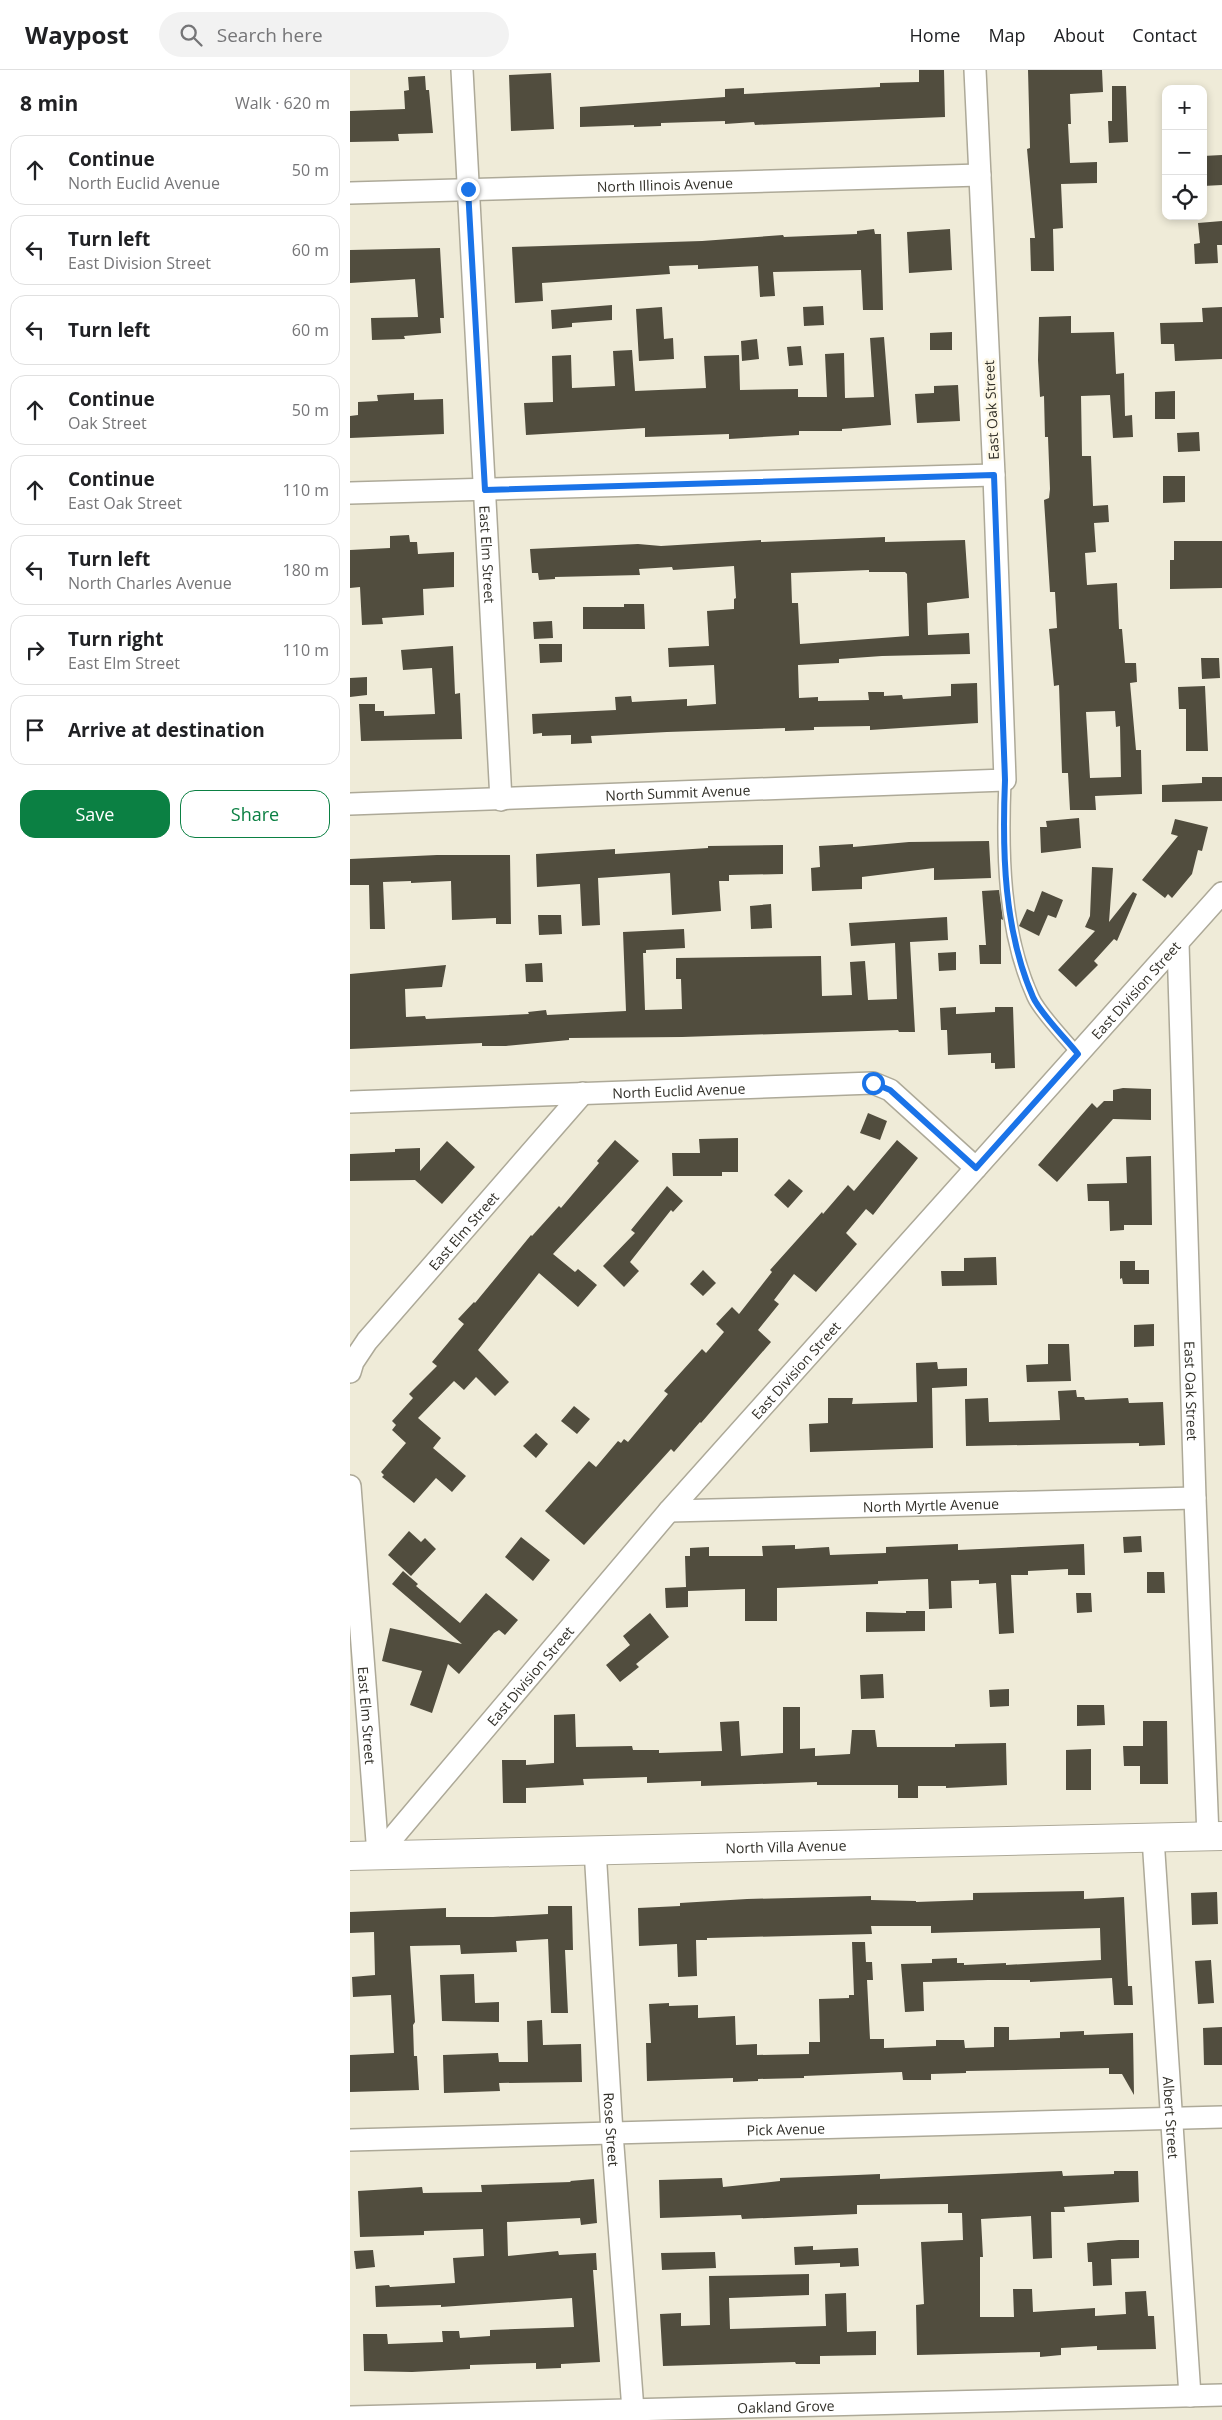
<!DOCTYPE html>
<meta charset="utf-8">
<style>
:root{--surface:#fff;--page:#f2f2f2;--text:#202124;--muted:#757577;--line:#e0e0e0;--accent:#0b8043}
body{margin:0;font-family:"Open Sans",sans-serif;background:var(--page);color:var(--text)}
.controls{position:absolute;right:15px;top:15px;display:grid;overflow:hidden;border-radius:10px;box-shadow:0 2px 8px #0003}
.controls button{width:45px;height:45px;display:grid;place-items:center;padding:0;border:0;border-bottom:1px solid var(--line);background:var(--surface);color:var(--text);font:25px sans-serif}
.stop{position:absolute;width:15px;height:15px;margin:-11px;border:4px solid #1a73e8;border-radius:50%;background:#fff}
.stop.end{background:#1a73e8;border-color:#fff;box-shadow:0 1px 5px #0008}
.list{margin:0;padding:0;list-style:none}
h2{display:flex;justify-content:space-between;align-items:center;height:65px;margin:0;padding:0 20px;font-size:21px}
h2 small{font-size:16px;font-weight:400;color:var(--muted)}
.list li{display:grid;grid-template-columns:32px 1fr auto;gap:15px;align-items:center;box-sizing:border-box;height:70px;margin:0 10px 10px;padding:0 10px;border:1px solid var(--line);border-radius:15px}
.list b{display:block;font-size:19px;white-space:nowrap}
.list p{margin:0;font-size:16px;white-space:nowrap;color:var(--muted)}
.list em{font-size:16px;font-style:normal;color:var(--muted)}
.actions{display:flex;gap:10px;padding:15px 20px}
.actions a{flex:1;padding:11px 0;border:1px solid var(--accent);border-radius:15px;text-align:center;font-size:18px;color:var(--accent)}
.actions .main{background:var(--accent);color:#fff}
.icon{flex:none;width:28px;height:28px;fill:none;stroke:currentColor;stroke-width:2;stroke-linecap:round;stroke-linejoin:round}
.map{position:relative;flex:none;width:872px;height:2350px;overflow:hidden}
header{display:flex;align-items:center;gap:30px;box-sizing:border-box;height:70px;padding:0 25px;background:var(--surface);border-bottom:1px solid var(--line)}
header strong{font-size:24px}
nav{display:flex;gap:28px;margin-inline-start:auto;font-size:18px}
.search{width:350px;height:45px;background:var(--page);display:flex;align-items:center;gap:12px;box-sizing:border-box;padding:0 18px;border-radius:28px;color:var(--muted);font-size:19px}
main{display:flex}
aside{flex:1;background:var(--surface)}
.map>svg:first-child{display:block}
.building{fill:#514d3e;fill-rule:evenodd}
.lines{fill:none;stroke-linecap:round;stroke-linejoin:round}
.lane-casing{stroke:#ada998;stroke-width:14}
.street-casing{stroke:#ada998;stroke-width:24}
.secondary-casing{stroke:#ada998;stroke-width:30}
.lane{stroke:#fff;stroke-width:11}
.street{stroke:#fff;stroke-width:21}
.secondary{stroke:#fff;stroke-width:28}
.route{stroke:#1a73e8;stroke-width:6}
.labels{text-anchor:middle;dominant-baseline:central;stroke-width:5;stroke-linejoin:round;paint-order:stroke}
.street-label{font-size:14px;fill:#312f28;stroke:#fdf8e6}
</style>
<header>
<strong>Waypost</strong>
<div class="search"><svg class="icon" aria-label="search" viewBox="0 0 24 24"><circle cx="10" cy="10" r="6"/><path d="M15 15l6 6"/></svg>Search here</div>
<nav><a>Home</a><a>Map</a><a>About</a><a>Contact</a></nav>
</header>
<main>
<aside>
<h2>8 min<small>Walk · 620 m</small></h2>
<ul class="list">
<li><svg class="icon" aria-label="ahead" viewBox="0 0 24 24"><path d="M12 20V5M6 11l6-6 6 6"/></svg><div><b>Continue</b><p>North Euclid Avenue</p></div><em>50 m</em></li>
<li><svg class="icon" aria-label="left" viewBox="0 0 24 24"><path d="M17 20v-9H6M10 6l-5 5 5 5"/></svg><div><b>Turn left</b><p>East Division Street</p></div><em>60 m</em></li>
<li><svg class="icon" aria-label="left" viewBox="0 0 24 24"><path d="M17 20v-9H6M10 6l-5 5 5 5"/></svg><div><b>Turn left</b></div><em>60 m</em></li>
<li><svg class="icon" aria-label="ahead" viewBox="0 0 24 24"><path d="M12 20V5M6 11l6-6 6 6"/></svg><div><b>Continue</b><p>Oak Street</p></div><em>50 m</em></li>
<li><svg class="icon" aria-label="ahead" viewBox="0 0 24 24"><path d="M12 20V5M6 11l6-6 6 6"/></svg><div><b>Continue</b><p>East Oak Street</p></div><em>110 m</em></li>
<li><svg class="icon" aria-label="left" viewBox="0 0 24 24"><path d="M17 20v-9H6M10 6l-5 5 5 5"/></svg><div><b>Turn left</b><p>North Charles Avenue</p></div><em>180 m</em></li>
<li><svg class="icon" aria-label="right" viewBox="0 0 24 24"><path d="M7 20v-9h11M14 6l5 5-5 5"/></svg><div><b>Turn right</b><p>East Elm Street</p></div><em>110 m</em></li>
<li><svg class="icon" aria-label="arrive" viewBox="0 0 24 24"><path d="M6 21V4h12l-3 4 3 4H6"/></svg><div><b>Arrive at destination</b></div></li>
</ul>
<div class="actions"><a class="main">Save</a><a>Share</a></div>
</aside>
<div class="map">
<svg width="872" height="2350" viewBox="0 0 872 2350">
<rect width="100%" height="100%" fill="#efebd8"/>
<!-- building -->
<path class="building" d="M569,0h25l1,47 -190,8 -1,-3 -29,2v-3l-64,2v3l-27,1v-2l-54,2v-20l145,-10v-8l19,-1v6l136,-7v-4l39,-1z
M678,0h74l1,22 -33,2 1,30h-3l2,39 27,-1v21l-36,1 2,44 -10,1 1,42h-23l-1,-33h5l-8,-89 3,-1z
M201,3l3,56 -43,2 -2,-56z
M75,6l1,14h3l4,43 -35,1 1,7 -49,1v-31l55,-2 -1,-18 5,-1 -1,-13z
M762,16h14l2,56 -19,1 -1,-22h4z
M872,85v30l-19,1v-30z
M872,151v24h-5l1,18 -23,1 -1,-20 6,-1 -2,-20z
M524,159l1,5h6l2,76h-20l-2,-40 -88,2 2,24 -15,1 -2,-31 -60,3v-4l-29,1 1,8 -128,9 1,18 -28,2 -3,-56 190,-6 81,-6 1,2 73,-3v-3z
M600,159l2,41 -43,3 -2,-41z
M90,178l4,70h-4l1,15 -37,3 1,3 -33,1 -1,-22 47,-1 -3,-38 -65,4v-33z
M262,235v15l-40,3v4l-20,2 -1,-19z
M473,236l1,19 -20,1 -1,-19z
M312,237l2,32 9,-1 1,21 -35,2 -3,-52z
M872,237v52l-47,2 -1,-17h-13l-1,-21 43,-1 -1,-14z
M721,246v17l43,-1 2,42 8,-1 1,43 7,-1 1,22 -20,1 -3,-43 -29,1 1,60h9l2,50 15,-1 1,17 -15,1 2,29 -11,1 2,32 30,-2 2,46h3l3,34h11l1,19 -7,1 6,67h5l1,44 -47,2 1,14h-26l-2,-37h-6l-3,-88 -5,1 -5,-57 8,-1 -2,-36h-5l-6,-92 5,-2 1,-9 -2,-52h-3l-1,-41 -4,1 -2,-37 1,-43zM765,641l1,16 4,-1 1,51 -31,1 -4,-66z
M602,262v18h-22v-17z
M534,267l7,88 -49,4v2h-43v4l-70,4v-5l-84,3v-9l-119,7 -2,-32 29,-1 -1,-46 19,-1 1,33 43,-2 -2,-35 19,-1 3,41 71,-3 -2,-32 35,-1 1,35 58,-1v8h29l-2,-43 19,-1 1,45 29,-1 -4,-59z
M407,269l2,20 -17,2 -1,-20z
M451,276l2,19 -14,1 -2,-19z
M608,315l2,36 -43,2 -2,-29 19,-1v-7z
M825,321v28h-20v-27z
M64,323v7l29,-1 1,35 -94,4v-22l8,-1v-13l20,-1 -1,-6z
M849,362l1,19 -22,1 -1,-19z
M813,406h22v26l-22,1z
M59,465l1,7h7l1,12 36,-2v35l-31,2 1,26 -42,3 1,6 -21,1 -2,-38 -10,1v-38l40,-2v-12z
M535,467v5l80,-2 4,58 -42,5 1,32 41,-2 1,21 -88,2 -43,3v4l-41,2 1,33 19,-1v4l51,-1 -1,-8h16v4l18,-1 1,4 48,-3v-12l26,-1 1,40 -108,7v-4l-56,1v3l-29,1v-3l-118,4 -76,4 1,7 -21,1v-9l-29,1v-3l-9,1 -1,-20 84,-4 -1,-13 16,-1 1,6 55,-3v7l29,-2 -2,-39 -45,2 -1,-19 41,-2 -2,-35 27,-2v-10l2,-1 -2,-32 -61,4 -1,-3 -33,2 1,6 -85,2v2l-16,1 -1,-7h-6l-2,-24 108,-5 23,2 100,-6v2zM519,500v2h36l2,2 2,62 -109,8 -2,-41h-6l-1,-30z
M824,471h48v47l-52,1v-29h4z
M274,534h20l1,25h-62v-22h41z
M202,551l1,17 -19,1 -1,-17z
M189,574h23v18l-22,1z
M103,576l2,48 5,-1 2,46 -101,2 -2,-37h16v7h9v5l51,-2 -3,-46 -29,2 -2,-20z
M851,588h18l1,20 -18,1z
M17,607v18l-17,2v-19z
M855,616l3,65h-22v-42h-7l-1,-22z
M852,707h20v24l-60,1v-17l40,-2z
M729,748l2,30 -40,5 -1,-26h7l-1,-6z
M825,749l33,8 -6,24 -4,-1 -6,24 -20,24 -4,-4 -3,4 -23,-18 36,-44 -7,-2z
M639,771l2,37 -57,2v-12l-72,9v12l-50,2 -1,-23 9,-1 -1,-21 34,-2v3l56,-5z
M433,775v29l-54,1v6h-10l2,30 -49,4 -2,-42 -72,5 2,47 -18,1 -2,-42 -43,3 -1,-33 79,-5v5l93,-6v-2z
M87,785h73l1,69h-15v-6l-44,2 -1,-39 -40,2v-2l-28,1 2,47h-15l-1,-44h-19v-26z
M742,797l21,1 -4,54 24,-30 4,2 -20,47 -3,-2 -20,22 4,4 -22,22 -18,-17 37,-39 -10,-4 5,-11z
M649,820l4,30 -2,-1v45h-21l-1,-19h7l-4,-54z
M692,821l21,9 -7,18 -8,-3 -9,21 -20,-10 8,-17 7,3z
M421,834l1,24 -21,1 -1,-23z
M188,845h23l1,19 -23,1z
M597,847l1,23 -38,2 5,90h-16l-1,-2 -216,7 -113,1v2l-63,6h-24v-3l-132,6v-75l96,-9 -4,22 -37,2 1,28 19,-1 1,3 103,-5 -1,-2 18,-2 1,5 79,-4 -3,-79 61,-3 1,19 -39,2v3h-3l2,57 37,-1 -1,-30h-5v-21l145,-2 1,40 30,-1 -2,-33 15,-1 3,39 29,-1 -2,-56 -44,3 -2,-23z
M606,882v18l-17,1 -1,-18z
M192,893l1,19h-17l-1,-18z
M606,937v7l39,-2v-5h18l2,61 -20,1v-6h-4v-10l-43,2 -1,-25h-6l-1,-22z
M773,1018l28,1v31l-38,-1 -56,63 -19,-17 54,-62 5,5 7,-7h9v-11z
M518,1043l19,8 -7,19 -20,-7z
M388,1068v34h-16v4h-49l-1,-23h28l-1,-14z
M265,1070l24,21 -86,93 22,18 3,-3 19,16 -19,22 -39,-34 -61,77 31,32 -14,14 -19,-19 -12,13 -10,-9 -36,37 23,20 -8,10 33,28 -14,16 -16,-14 -22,25 -32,-26 2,-2 -3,-3 25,-29 -14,-13 4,-5 -4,-4 21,-23 -4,-4 28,-28 -5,-4 32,-38 -6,-5 16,-17 1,1 56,-68 1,1 27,-30 2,2 38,-45 -2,-2z
M547,1070l21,18 -45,57 -7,-6 -20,24 11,11 -41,48 -22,-18 -20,26 5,4 -21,26 13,12 -70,81 -1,-1 -26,30 -3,-3 -87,96 -39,-34 44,-50 7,6 22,-26 3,2 3,-4 4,3 40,-48 -4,-3 38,-42 4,4 18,-21 -8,-8 16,-17 7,7 33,-42 -2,-2 52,-58 1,2 25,-29 6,6z
M97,1071l28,26 -33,37 -27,-24 -65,1v-27l45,-2v-3l25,-1v23z
M801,1086l1,69h-28v5l-14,1 -1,-30h-21l-1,-17 40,-1 -1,-26z
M439,1109l14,12 -15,17 -14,-13z
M317,1116l16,15 -10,11 -2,-2 -41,52 9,9 -15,16 -21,-21 32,-33 -4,-3z
M646,1187l1,28 -55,1 -1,-15h23v-13z
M770,1191h15v9h14v14h-26l-1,-6 -2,1z
M353,1200l13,13 -13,13 -13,-12z
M804,1254v22l-20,1v-22z
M698,1274h21l2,37 -44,1 -1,-17 22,-1z
M587,1292l1,7 29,-1v18l-35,2 1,60 -123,4 -1,-28 19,-1v-25h25l-1,6 65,-2 -1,-39z
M726,1320l1,7h7l1,3 43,-2 1,5 34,-1 2,43 -26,1v-3l-173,3 -1,-47 23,-1 1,24 71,-2 -2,-29z
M224,1336l16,13 -13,15 -16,-13z
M186,1363l12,11 -12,14 -13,-12z
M59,1461l12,11 4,-4 11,11 -25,27 -23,-21z
M791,1466l1,16 -18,1 -1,-16z
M171,1467l29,23 -17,21 -28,-24z
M608,1474v6l126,-6 1,31h-17v-6l-40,2v4h-17l3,58 -15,1 -3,-51 -17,1v-4l-28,1 1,27 -23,1 -1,-30 -50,2v3l-101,4v33h-32v-32l-57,2v16l-22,1 -1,-20 21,-1 -1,-31h5v-8l19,-1v9h54l-1,-10 33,-1v4l34,-2 1,8 56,-2v-6z
M53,1501l15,13 -2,2 44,37 26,-30 32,27 -13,15 -6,-5 -5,3 -35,41 -11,-10 -16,49 -22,-8 12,-34 -40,-10 8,-33 72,16 -70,-60z
M797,1502h17l1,21h-18z
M726,1523h15l1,19 -15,1z
M556,1541h19v20l-59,1v-20l40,1z
M300,1543l19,24 -33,27 3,3 -19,15 -14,-17 24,-20 -7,-9z
M533,1604l1,24 -23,1 -1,-24z
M659,1619v17l-19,1 -1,-17z
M727,1635h27l1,20 -28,1z
M433,1637h17v42l15,-1v8l35,-2 2,-24h23l2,17h78v-3l51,-1 1,42 -61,3v-2h-28v12h-20v-13h-81v-3l-116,4v-5l-54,2v-6l-64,2 1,6 -58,3v15h-23l-1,-43h24v5l28,-2v-48l21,-1 1,33 56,-1 1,4h26v3l63,-2 -2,-29 19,-1 2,35 42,-3z
M793,1651h24l1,63h-28v-18h-16l-1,-20h20z
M741,1679v41h-25v-40z
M734,1821v8l40,-2 4,89h4l1,19h-19l-2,-27 -82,4v-2h-42l-65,2 1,29 -19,1 -4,-48 31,-1v-4l25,-1v5h7v2l42,-2v2l95,-5 -1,-32 -169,5v-7h-60l1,8 -165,4v2h-11l1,36 -19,1 -1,-33 -38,2 -1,-38 42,-2v-3l67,-4 124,-3v4l45,1v1l57,-2v-7z
M867,1822l1,32 -26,1 -1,-32z
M198,1836h24l1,44h-8l3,63h-17l-3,-74 -32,2 1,11 -56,2 -1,-9 -50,1 5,76 -2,3 1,31h3l2,34 -69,2v-37l44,-2 -3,-58 -38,2 -1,-20 23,-2 -1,-43 -24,1v-21l96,-4v9h47l55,-3z
M502,1872h13l1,20h6l1,18h-6l3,59h14v9l52,-2v-6h28l1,8 29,-1v-20h15v13l51,-2v-6l24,-1v4l49,-2 1,62 -12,-21h-13v-6l-143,3v2l-35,1v6h-28l-1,-8 -98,4v2l-46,1v2l-25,1v-4l-86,3 -1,-38h5l-2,-39 20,-1v3l29,-1v13l37,-2 1,29 21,-1v11l52,-1v-12h11l-1,-43 30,-1v-3h5z
M861,1890l3,43 -16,1 -3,-43z
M124,1904l1,29 24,-1v20l-57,-1 -2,-46z
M192,1950l1,25 38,-1 1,38 -83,1 1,8 -56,2 -1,-38 55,-2 1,9h29l-1,-41z
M872,1957v38h-18l-1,-37z
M712,2101l1,5 51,-2v-3h24l1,31 -75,5 1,5h-14l1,46 -19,1 -2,-43 -50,3 2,38h-3v60h34l-1,-28h19l1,23 62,-4v8l31,-2 -1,-22 21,-1 2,25h6l2,33 -59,1v-4l-36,2v7l-21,2v-5l-123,3 -1,-50 8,-1 -3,-62 42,-2 -1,-27h-14v-9l-91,1v9l-115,5 -1,-4 -81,3 -1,-38 63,-2 1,9 57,-6v-3l77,-3 23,-1v5z
M244,2109l3,44 -16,2 -1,-7 -73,4 1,34 50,-5 1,4 37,-2 1,17h-4l7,92 -39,2v4l-25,1v-6l-66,2v4l-58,3 -48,-1 -1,-37h24l1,10 55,-2 -1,-11h17l1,7 30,-2v-6l84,-3 -2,-29 -131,9v-2l-65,2 -1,-21 14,-1 1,2 65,-4 -2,-25 31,-2 -1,-27 -59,2v4l-64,2 -2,-46 64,-4 1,6 59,-1 -1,-7 90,-3 -1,-1z
M769,2170h20v18l-28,1 1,26 -19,1 -1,-24h-4l-1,-19z
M463,2176v4l45,-2 1,18 -19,1v-4l-45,2 -1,-18z
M23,2180l2,17 -19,2 -2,-18z
M365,2182l1,16 -54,2 -1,-17z
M459,2204v21l-80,3 1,31 96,-3 -1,-32 21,-1 1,39 29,-1v24l-56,1v8h-24l-1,-2 -132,4 -3,-52 21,-1v13l29,-1 -1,-49z"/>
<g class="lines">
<defs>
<path id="lane" d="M655,710c-3,72 -2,151 28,217 7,16 33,42 45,57"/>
<g id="street">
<path id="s1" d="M112,0l39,730"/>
<path id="s2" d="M0,123l630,-18"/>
<path d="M0,423l644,-18"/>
<path id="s3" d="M0,734l655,-24 -11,-305 -19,-405"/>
<path id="s4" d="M828,873l17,555 13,339"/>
<path id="s5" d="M0,1032l523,-19 17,7 86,78"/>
<path id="s6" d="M0,1302l3,-10 14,-21 216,-248"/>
<path id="s7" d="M0,1416l28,369"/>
<path id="s8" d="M319,1441l526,-13"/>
<path id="s9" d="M803,1768l37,558"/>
<path id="s10" d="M245,1779l17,284 21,277"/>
<path id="s11" d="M28,1785l291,-344 553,-618"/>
<path id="s12" d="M0,2070l872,-23"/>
<path id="s13" d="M0,2347l872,-22"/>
</g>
<g id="secondary">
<path id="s14" d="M0,1786l872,-20"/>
</g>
</defs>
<!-- lane casing -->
<use href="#lane" class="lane-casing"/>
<!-- street casing -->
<use href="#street" class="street-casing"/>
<!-- secondary casing -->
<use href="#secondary" class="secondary-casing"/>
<!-- lane -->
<use href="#lane" class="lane"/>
<!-- street -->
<use href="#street" class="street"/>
<!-- secondary -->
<use href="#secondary" class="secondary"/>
</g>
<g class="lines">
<!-- route -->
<path class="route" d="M118,119l17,301 509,-15 11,305c-3,72 -1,151 28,217 7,16 33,42 45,57l-102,114 -86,-78 -17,-7"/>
</g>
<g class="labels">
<!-- street labels -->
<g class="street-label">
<text stroke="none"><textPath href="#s2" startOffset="315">North Illinois Avenue</textPath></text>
<text transform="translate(641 340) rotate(-93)">East Oak Street</text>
<text stroke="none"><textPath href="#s1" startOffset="485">East Elm Street</textPath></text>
<text stroke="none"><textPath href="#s3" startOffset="328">North Summit Avenue</textPath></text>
<text stroke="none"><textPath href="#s11" startOffset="1150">East Division Street</textPath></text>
<text stroke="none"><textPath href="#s5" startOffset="329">North Euclid Avenue</textPath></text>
<text stroke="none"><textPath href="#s6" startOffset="182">East Elm Street</textPath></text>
<text stroke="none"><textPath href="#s11" startOffset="640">East Division Street</textPath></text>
<text stroke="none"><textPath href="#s4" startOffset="448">East Oak Street</textPath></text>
<text stroke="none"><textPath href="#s8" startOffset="262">North Myrtle Avenue</textPath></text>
<text stroke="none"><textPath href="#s11" startOffset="235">East Division Street</textPath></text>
<text stroke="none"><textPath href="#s7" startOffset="230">East Elm Street</textPath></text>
<text stroke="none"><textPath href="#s14" startOffset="436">North Villa Avenue</textPath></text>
<text stroke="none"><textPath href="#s9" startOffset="280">Albert Street</textPath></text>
<text stroke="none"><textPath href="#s10" startOffset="281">Rose Street</textPath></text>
<text stroke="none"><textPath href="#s12" startOffset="436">Pick Avenue</textPath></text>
<text stroke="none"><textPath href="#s13" startOffset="436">Oakland Grove</textPath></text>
</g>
</g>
</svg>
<div class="controls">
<button>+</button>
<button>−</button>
<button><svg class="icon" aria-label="locate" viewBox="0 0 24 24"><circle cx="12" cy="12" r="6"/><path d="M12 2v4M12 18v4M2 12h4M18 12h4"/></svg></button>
</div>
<div class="stop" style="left:523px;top:1013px"></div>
<div class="stop end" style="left:118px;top:119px"></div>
</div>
</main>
